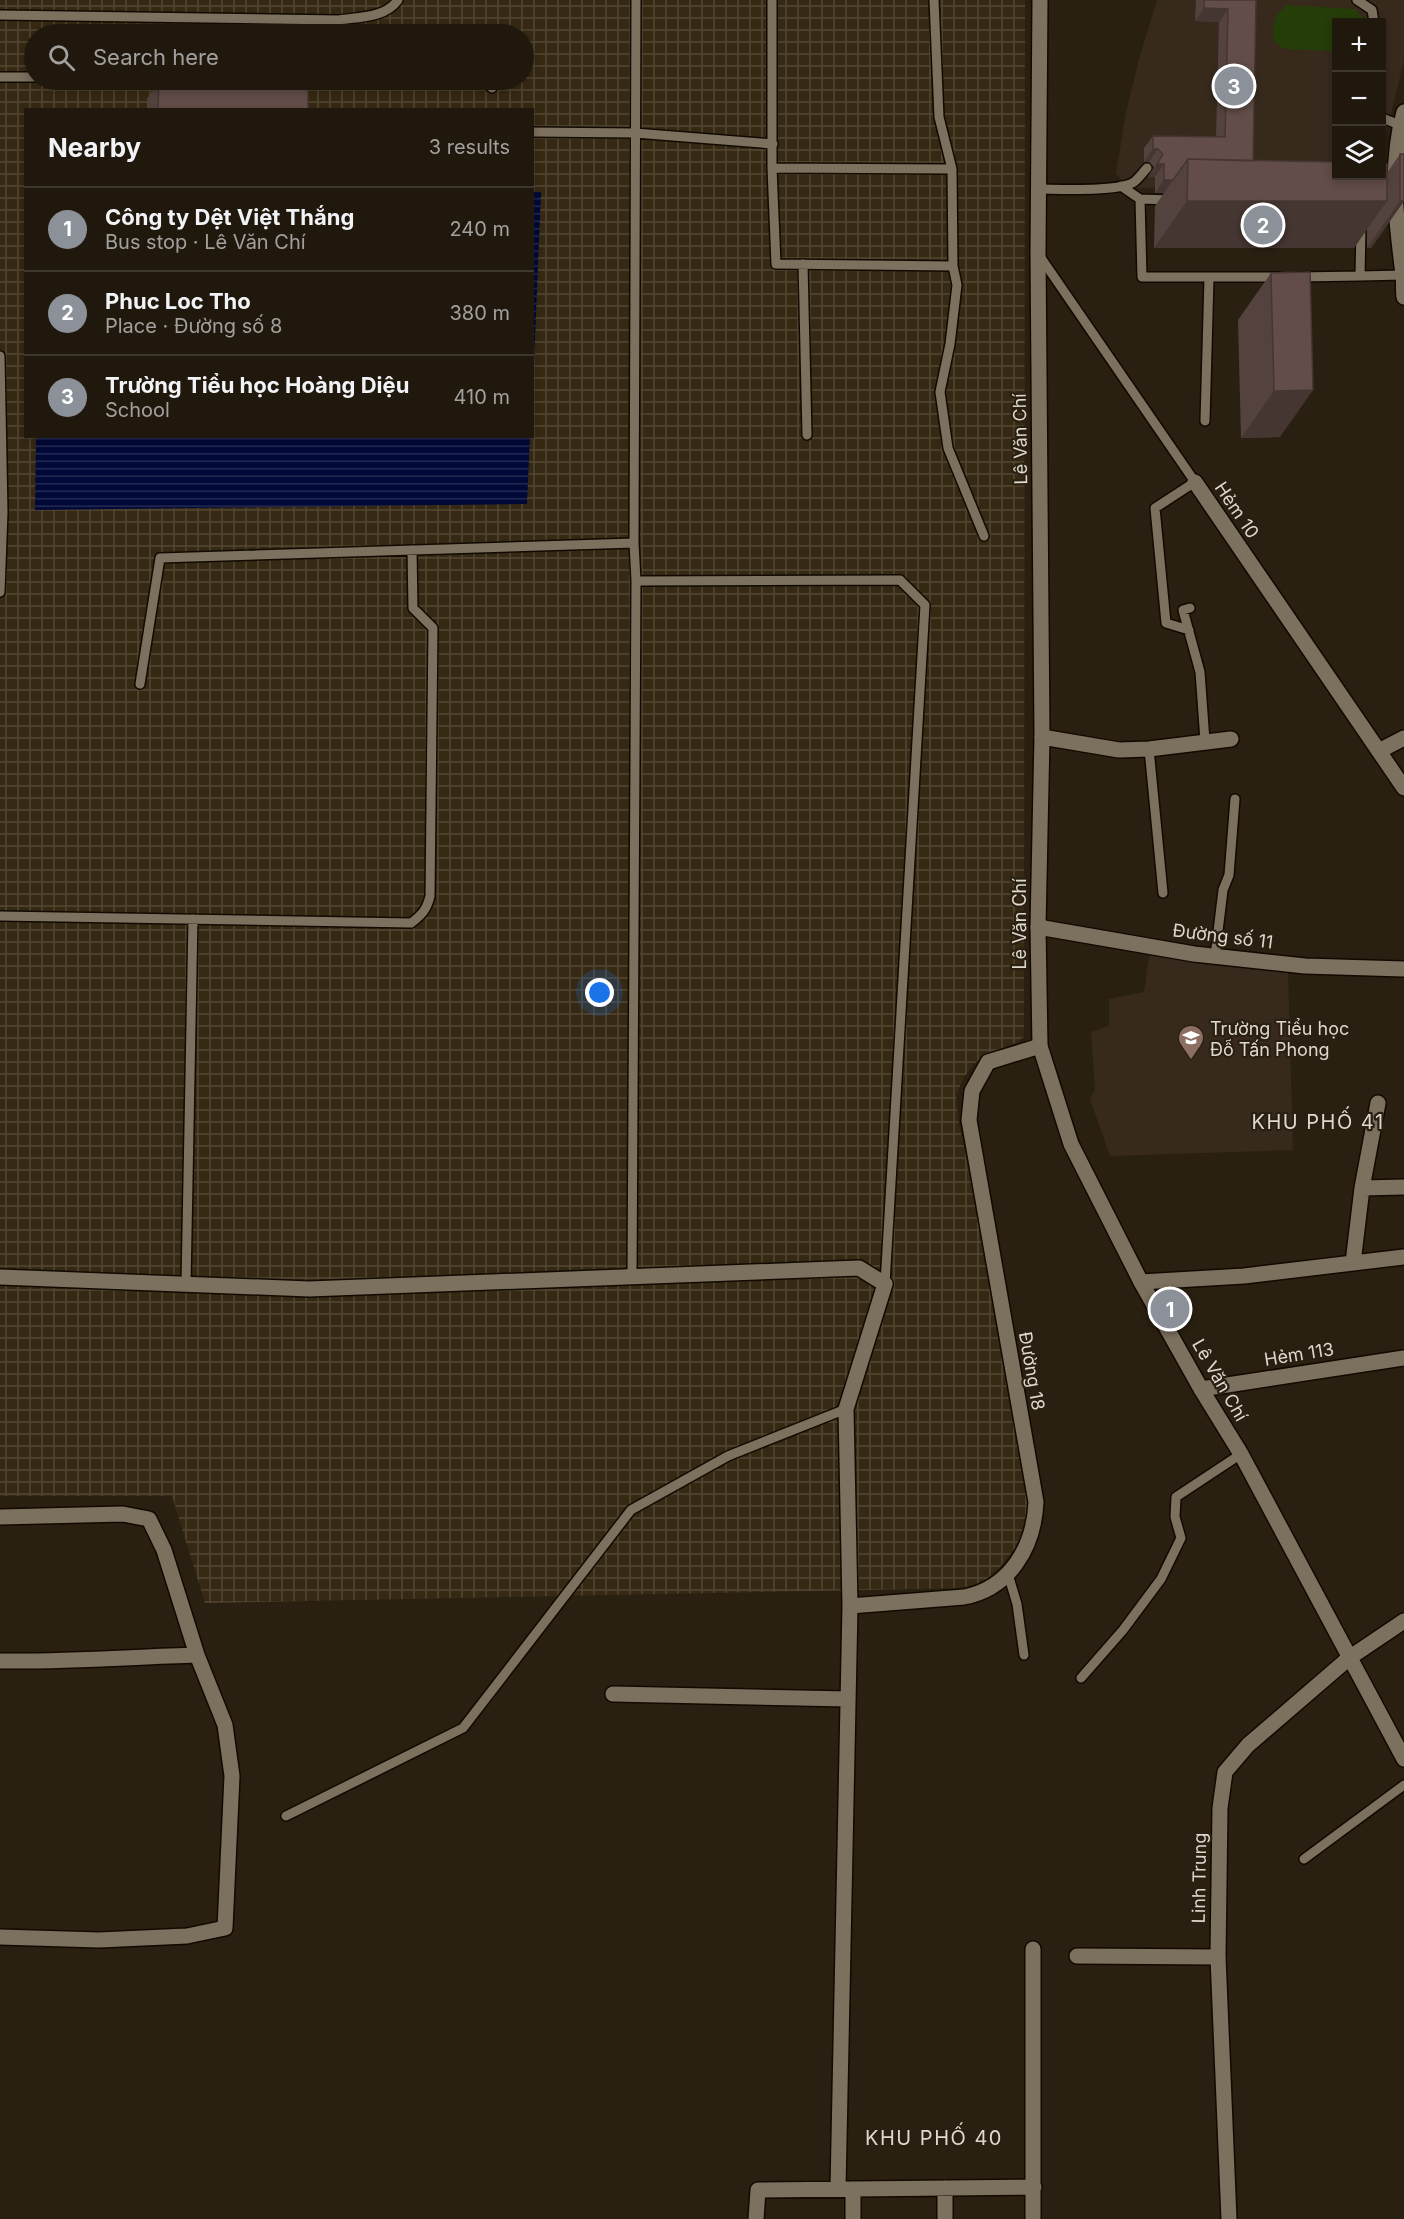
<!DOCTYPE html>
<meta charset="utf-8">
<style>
:root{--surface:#20180d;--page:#282116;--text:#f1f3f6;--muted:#a2a09d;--line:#3d372e;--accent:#8c9099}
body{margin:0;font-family:Inter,sans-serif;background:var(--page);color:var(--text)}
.controls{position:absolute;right:18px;top:18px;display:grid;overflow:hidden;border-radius:0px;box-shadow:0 3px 9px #0003}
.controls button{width:54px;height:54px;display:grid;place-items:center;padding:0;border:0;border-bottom:2px solid var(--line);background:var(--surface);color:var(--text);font:30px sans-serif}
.you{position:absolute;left:600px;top:993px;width:21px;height:21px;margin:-15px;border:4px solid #fff;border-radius:50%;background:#1a73e8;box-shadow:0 0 0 9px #1a73e833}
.badge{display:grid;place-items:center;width:39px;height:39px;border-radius:50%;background:var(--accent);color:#fff;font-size:20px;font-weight:700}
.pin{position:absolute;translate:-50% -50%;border:3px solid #fff;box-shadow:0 2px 6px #0006}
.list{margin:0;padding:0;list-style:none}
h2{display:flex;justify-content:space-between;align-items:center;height:78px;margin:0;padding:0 24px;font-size:26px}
h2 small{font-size:20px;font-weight:400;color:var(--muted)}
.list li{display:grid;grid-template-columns:39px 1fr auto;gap:18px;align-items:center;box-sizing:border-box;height:84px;padding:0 24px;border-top:2px solid var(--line)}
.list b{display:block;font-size:22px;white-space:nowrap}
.list p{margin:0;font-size:20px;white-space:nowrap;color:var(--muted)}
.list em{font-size:20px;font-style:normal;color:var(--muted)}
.icon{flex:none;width:33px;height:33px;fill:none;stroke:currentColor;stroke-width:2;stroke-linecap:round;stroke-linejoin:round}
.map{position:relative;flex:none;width:1404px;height:2219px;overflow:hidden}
.search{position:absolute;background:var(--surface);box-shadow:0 3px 9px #0003;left:24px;top:24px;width:510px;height:66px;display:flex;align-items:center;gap:15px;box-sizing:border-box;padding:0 21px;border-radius:33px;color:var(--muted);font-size:22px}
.panel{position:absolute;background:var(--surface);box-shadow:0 3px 9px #0003;left:24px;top:108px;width:510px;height:330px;border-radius:0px}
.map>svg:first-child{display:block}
.industrial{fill:url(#industrial-grid);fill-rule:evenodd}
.education{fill:#372a1d}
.grass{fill:#253d08}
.water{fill:url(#water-rules)}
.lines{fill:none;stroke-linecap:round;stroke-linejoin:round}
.lane-casing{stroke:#120a01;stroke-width:12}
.street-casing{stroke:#120a01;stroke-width:18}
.secondary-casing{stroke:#120a01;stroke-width:18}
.lane{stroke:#7c705f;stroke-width:9}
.street{stroke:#7c705f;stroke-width:15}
.secondary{stroke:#7c705f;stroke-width:15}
.wall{fill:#54423e}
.shaded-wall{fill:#453632}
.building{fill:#624d48;stroke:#453632;stroke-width:1.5}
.labels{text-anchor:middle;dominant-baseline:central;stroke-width:4.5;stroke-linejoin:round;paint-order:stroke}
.street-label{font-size:18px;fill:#ded8ce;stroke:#2a2011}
.poi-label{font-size:18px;fill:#ded8ce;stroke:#2a2011;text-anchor:start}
.neighbourhood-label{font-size:20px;letter-spacing:1.5px;fill:#ded8ce;stroke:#2a2011}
</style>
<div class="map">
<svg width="1404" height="2219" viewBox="0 0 1404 2219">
<defs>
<pattern id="industrial-grid" width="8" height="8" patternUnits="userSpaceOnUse" patternTransform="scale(1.5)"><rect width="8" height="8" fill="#362913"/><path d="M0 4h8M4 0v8" fill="none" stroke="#534734"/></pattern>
<pattern id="water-rules" width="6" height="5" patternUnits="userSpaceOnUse" patternTransform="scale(1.5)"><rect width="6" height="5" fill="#000837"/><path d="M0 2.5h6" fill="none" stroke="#252b53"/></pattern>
</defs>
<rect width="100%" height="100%" fill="#2a2011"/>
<!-- industrial -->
<path class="industrial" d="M0,0h1025l-1,1037 -8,6 -30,11 -12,10 -10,13 -8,18 2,25 8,36 66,349 -8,26 -9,17 -15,19 -12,11 -11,7 -18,3 -754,15 -33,-107h-172zM34,34h490v46h-490zM26,110h506v326h-506z"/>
<!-- education -->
<path class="education" d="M1157,0h247v60l-22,90v-128h-46v154l38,9 -246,3 -12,-15 10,-60 13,-54z
M1150,951l138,20 5,179 -183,6 -20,-57 5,-10 -4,-57 18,-6v-27l35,-7z"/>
<!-- grass -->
<path class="grass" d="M1287,5l67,4 12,10 1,3h-31v29l-51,-2 -11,-7c-2,-18 -1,-25 13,-37z"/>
<!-- water -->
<path class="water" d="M532,192h9l-8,195h-1z
M36,437h494l-3,67 -492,6z"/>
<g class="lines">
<defs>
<path id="lane" d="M636,0l-2,543 2,38 264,-1 25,25 -40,679
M772,0v168l4,96 177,2
M934,0l5,117 13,52 1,97 4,19 -7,59 -10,48 8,56 36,88
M1357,0l15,10 2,12
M0,15l339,5c20,-3 46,-2 59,-20
M0,77h34
M476,80l8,2 8,6
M1382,118l18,7
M532,132l103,1 138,11
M772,168l180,1
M1121,186l19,13 2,78h137
M1038,189c21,0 81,3 96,-7 5,-4 9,-10 13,-14
M1140,199l30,1
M1039,255l156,227 -40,26 11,115 23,7
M803,264l4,171
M1360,276l43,-1
M1299,277l61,-1 1,-48
M0,356l3,156 -3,80
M1205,421l4,-143
M1190,608l-7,2 17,62 5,69
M140,684l20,-126 474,-15
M1149,749l14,144
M0,916l411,7c11,-8 16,-14 19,-27l3,-268 -20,-20 -1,-58
M1215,956l8,-66 6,-15 6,-76
M632,1277l4,-696
M186,1284l7,-365
M1008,1574l9,30 7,51
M1081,1678l42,-48 38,-51 20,-41 -6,-21 1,-20 65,-43
M286,1816l177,-88 168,-218 97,-54 118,-47
M1304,1859l100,-74"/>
<path id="street" d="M1404,112c-15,53 -8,108 -1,162 1,8 0,16 1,23
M1195,482l209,306
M1042,737l77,13 30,-1 82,-10
M1379,751l25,-13
M1038,927l156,27 111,12 99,3
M1362,1188l42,-1
M1353,1263l9,-75 16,-85
M0,1277l309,12 550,-21 26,16 -39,125 4,197 -12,583
M1141,1282l103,-6 160,-19
M1201,1389l203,-31
M0,1517l123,-3 26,5 15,31 33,105 28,70 7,51 -7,152 -38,8 -88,4 -99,-3
M850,1606l114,-9c46,-9 70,-50 72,-95l-67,-382 3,-29 16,-29 52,-16
M0,1661c66,1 131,-4 197,-6
M613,1694l235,5
M1077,1956l141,1
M853,2189v30
M756,2219l2,-29 276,-3
M945,2219v-31
M1033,2219v-270"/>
<path id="secondary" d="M1040,0l-2,253 4,484 -4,190 2,119 31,98 70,138 60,107 40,65 163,305
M1229,2219l-11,-262 2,-149 5,-36 23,-27 101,-87 55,-37"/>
</defs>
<!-- lane casing -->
<use href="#lane" class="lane-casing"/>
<!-- street casing -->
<use href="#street" class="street-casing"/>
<!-- secondary casing -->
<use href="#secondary" class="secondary-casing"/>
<!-- lane -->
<use href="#lane" class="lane"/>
<!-- street -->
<use href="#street" class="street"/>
<!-- secondary -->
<use href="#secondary" class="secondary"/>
</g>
<!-- wall -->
<path class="wall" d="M1196,0h60l-3,161 134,12 13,-19 4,47 -33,47h-4v-19l-13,19h-200l1,-42 9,-13h-9v-16h-7l6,-10 -5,-5h-5v-14l9,-12 63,1 3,-115 -24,-1z
M159,81l149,29h-161v-11z
M1271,273l9,164 -39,1 -3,-118z"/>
<!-- shaded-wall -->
<path class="shaded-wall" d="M1204,8l24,1 -9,13 -24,-1z
M1153,149h5l-9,13h-5z
M1157,164h7l-9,13h-7z
M1164,180h9l-9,13h-9z
M1187,201h200l-33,47h-200z
M1400,201h4l-33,47h-4z
M1313,390l-33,47 -39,1 33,-47z"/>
<!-- building -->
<path class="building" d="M1204,0h52l-3,161 -65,-2 -15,21h-9v-16h-7l6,-10 -5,-5h-5v-13l72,1 3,-128 -24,-1z
M159,81l149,1v28h-150z
M1400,154h4v47h-4z
M1188,159l148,3v14h46v-13l5,1v37h-200z
M1310,272l3,118 -39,1 -3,-118z"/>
<!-- icons -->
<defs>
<symbol id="school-pin" viewBox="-11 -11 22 30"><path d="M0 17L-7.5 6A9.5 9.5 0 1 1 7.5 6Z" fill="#8d6e63" stroke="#2a2011"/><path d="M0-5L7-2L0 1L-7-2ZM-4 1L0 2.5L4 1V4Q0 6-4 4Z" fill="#fff"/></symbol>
</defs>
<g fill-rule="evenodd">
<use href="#school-pin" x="1176" y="1023" width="30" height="40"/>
</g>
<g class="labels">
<!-- street labels -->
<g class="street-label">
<text transform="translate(1020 439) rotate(-91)">Lê Văn Chí</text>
<text transform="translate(1237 510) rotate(56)">Hẻm 10</text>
<text transform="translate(1019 924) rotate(-90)">Lê Văn Chí</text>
<text transform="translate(1223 936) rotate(7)">Đường số 11</text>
<text transform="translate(1299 1354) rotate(-9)">Hẻm 113</text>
<text transform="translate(1032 1371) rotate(80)">Đường 18</text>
<text transform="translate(1220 1380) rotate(60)">Lê Văn Chí</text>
<text transform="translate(1199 1878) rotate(-89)">Linh Trung</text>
</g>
<!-- poi labels -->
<g class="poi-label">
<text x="1210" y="1028">Trường Tiểu học<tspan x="1210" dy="21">Đỗ Tấn Phong</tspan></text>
</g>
<!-- neighbourhood labels -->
<g class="neighbourhood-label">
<text x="1318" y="1122">KHU PHỐ 41</text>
<text x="934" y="2138">KHU PHỐ 40</text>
</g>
</g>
</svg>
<div class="controls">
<button>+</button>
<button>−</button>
<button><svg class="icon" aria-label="layers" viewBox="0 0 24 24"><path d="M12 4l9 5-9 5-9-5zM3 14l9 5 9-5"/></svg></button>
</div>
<div class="you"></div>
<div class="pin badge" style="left:1170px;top:1309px">1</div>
<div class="pin badge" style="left:1263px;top:225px">2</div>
<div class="pin badge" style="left:1234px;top:86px">3</div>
<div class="search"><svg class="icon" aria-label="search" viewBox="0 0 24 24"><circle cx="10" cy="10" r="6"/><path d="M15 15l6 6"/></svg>Search here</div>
<section class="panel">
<h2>Nearby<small>3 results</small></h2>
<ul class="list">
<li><span class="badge">1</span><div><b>Công ty Dệt Việt Thắng</b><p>Bus stop · Lê Văn Chí</p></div><em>240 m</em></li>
<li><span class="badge">2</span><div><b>Phuc Loc Tho</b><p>Place · Đường số 8</p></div><em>380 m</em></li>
<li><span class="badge">3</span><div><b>Trường Tiểu học Hoàng Diệu</b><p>School</p></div><em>410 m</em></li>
</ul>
</section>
</div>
